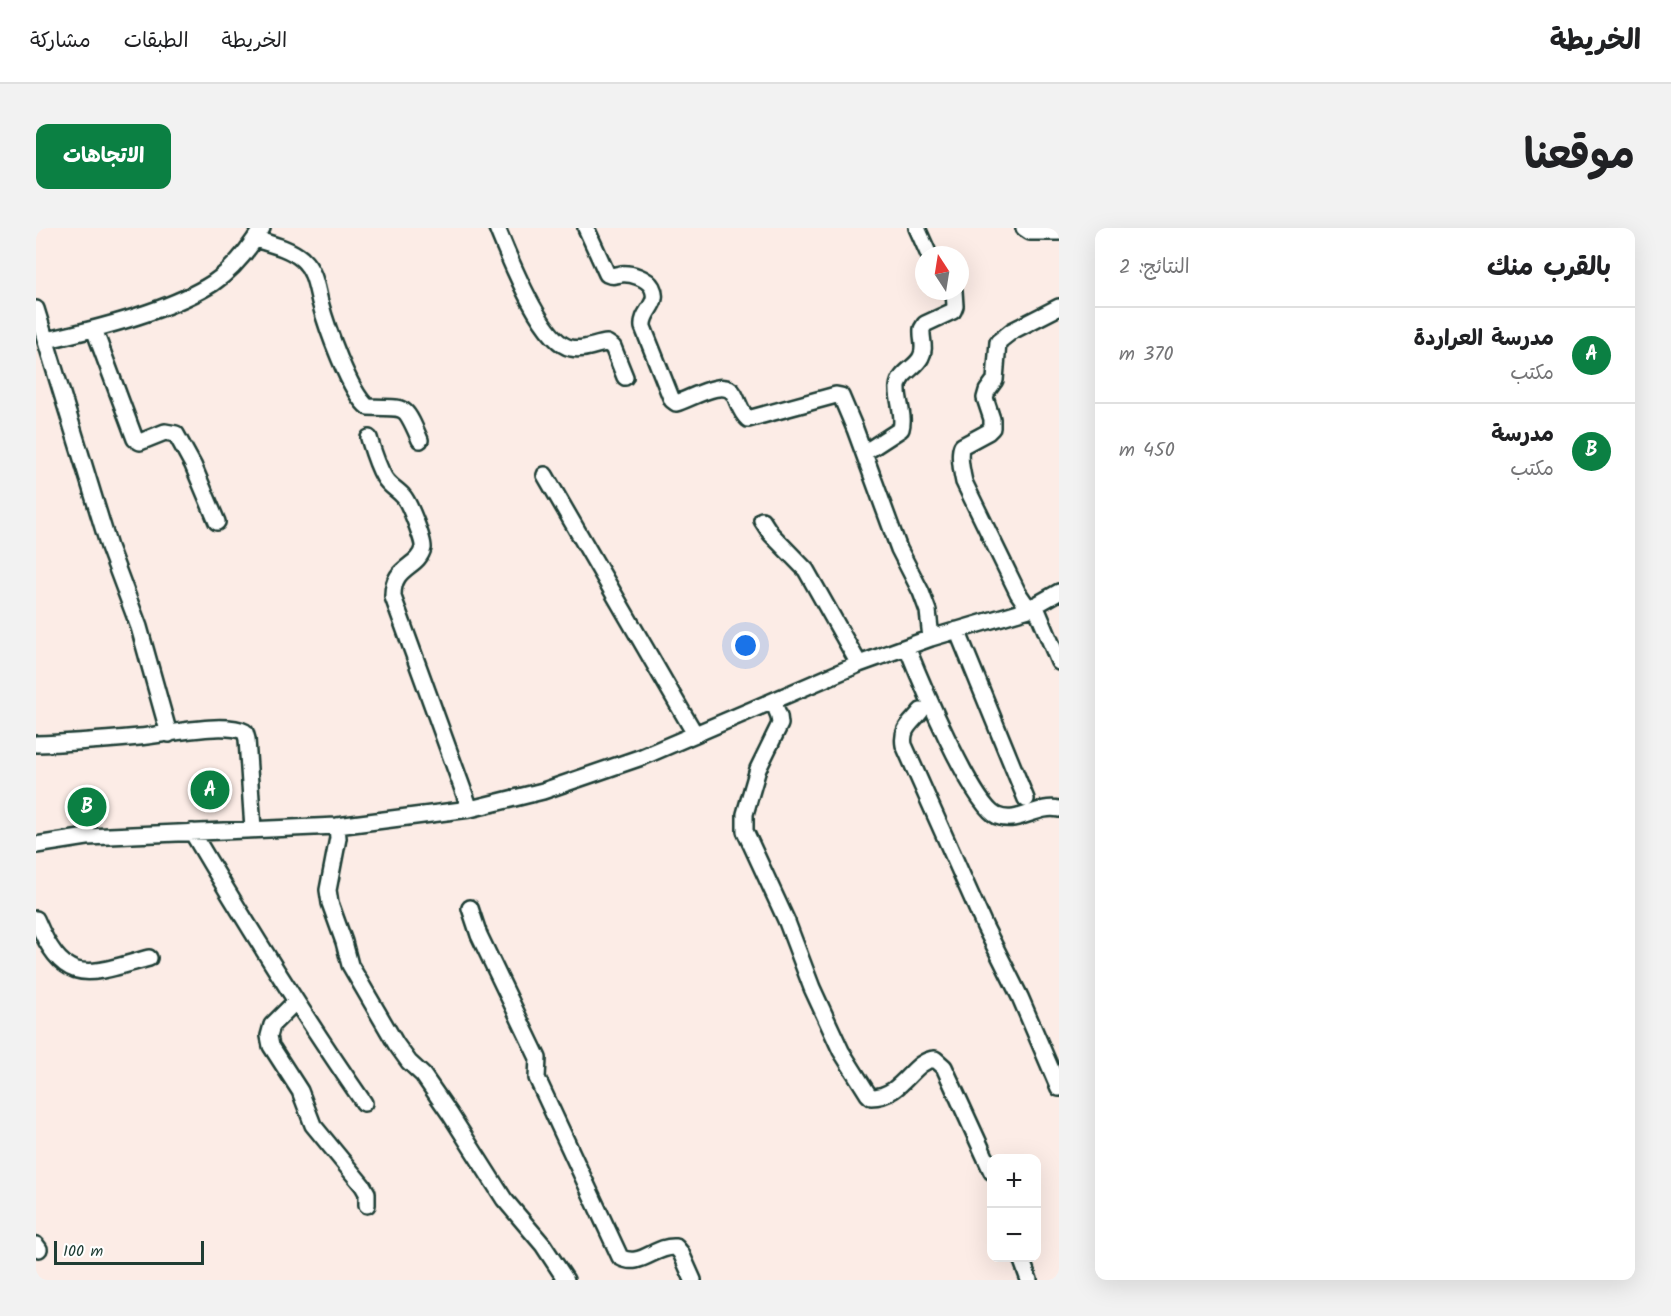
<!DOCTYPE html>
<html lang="ar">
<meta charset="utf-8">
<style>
:root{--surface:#fff;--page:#f2f2f2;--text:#202124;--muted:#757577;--line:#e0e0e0;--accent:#0b8043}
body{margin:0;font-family:Kalam,"Playpen Sans Arabic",sans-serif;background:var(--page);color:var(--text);direction:rtl}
.controls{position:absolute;right:18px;bottom:18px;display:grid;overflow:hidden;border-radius:12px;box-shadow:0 6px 24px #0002}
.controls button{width:54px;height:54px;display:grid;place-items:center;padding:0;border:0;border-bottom:2px solid var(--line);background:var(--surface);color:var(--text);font:30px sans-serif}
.compass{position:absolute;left:879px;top:18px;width:54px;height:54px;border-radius:50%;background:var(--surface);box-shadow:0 6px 24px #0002;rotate:348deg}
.scale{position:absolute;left:18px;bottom:15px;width:150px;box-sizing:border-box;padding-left:6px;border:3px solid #1f3d34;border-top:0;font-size:16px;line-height:21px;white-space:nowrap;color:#1f3d34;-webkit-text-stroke:4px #fff;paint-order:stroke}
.you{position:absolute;left:710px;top:418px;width:21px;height:21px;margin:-15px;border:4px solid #fff;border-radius:50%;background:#1a73e8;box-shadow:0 0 0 9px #1a73e833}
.badge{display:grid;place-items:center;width:39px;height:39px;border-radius:50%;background:var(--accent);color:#fff;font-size:20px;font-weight:700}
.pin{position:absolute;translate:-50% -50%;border:3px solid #fff;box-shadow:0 2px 6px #0006}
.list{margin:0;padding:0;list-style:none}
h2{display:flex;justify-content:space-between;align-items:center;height:78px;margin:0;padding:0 24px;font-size:26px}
h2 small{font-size:20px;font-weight:400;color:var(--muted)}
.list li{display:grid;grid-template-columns:39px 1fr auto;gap:18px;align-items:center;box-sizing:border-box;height:96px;padding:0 24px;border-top:2px solid var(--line)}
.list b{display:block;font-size:22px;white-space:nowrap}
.list p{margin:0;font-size:20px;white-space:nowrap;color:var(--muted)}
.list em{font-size:20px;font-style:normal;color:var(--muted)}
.map{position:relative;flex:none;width:1023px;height:1052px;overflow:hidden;direction:ltr;border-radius:12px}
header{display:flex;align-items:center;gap:36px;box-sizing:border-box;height:84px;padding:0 30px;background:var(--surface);border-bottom:2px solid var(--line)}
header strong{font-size:28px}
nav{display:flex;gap:33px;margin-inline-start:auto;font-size:21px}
.intro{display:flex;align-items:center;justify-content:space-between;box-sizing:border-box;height:144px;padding:0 36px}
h1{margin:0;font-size:42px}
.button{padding:15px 27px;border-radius:12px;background:var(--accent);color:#fff;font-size:21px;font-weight:700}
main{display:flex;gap:36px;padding:0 36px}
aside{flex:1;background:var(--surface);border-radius:12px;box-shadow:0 6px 24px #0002}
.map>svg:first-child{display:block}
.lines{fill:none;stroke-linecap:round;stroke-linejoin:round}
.minor-casing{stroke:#1f3d34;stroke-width:20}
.minor{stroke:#fff;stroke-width:15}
</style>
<header>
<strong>الخريطة</strong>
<nav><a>الخريطة</a><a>الطبقات</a><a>مشاركة</a></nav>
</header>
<div class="intro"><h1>موقعنا</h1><a class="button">الاتجاهات</a></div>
<main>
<aside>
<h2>بالقرب منك<small>النتائج: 2</small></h2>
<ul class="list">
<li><span class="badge">A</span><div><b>مدرسة العراردة</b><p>مكتب</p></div><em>370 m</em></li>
<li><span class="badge">B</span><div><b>مدرسة</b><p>مكتب</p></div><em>450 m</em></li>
</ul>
</aside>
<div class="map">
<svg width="1023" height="1052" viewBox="0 0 1023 1052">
<rect width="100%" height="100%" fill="#fcece6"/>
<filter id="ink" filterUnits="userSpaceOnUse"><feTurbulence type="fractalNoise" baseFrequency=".0167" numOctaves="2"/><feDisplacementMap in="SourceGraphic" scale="12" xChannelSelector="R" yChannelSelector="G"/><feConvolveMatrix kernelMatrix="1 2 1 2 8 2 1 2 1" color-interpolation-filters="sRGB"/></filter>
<g filter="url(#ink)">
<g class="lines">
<defs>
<path id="minor" d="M461,0c11,27 45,115 74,120 13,3 24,-4 36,-5l6,4 12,30
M550,0l21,46c6,3 8,1 14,0 10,-1 26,4 31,13 9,17 -11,24 -9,40l29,73 4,3c15,-4 48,-26 58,-9 5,9 6,18 14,25l88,-24 5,1 14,33 44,120 22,43 7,19 3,27
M881,0l12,27
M988,0l6,4h29
M219,11c16,5 34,9 47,20 13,12 14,27 18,43 6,23 30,92 48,105 38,2 35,-6 52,33
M0,81l73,238 30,80 30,107
M58,101l41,110 5,3 25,-10 11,2 17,31 24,57
M11,112c50,-11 123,-29 166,-57 21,-14 36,-34 49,-55
M333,210c4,13 8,27 15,39 5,9 13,12 19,19 6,6 21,45 20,52 -5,21 -31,17 -30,49l77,212
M828,225l37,-24c4,-14 -4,-28 -3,-42 1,-14 18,-19 23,-30 5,-9 0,-18 1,-28l3,-5 28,-13 2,-5 -1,-15
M509,247l150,259
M726,292l9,14 35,36 53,94
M999,377l24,57
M993,381l-11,-16 -54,-111c-2,-9 -6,-28 -2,-36l26,-14 4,-4v-9l-7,-21 2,-7 8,-11 3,-38 14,-11 47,-24
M921,402l69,169
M871,419c12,30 65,158 90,169 22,9 40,-12 62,-7
M737,473l6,15 1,8 -22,45 -13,45v17l42,91 25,66 29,63 27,43 3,3c32,0 41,-37 64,-38l9,8 48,105
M885,483c-9,12 -20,17 -17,34l81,182 35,70 39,91
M0,516c34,-1 69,-4 103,-7 25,-2 85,-16 106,-5l2,7 6,90
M301,598l1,12 -10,52 2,13 14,39 6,23 46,79 13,18 14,13 27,39 54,85 39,46 23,35
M156,604c55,93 111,183 172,271
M0,617l51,-8 250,-11 133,-17 73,-18 99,-34 217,-93 72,-26 98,-29 30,-17
M434,680l9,27 59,123 -1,20 83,179c20,12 35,-12 56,-10l5,6 12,27
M0,691c29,69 50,56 113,39
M259,774l-23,23 -3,11 2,10 29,45 13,34 50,61 4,7v12
M0,1017l3,4
M985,1030l8,22"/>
</defs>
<!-- minor casing -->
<use href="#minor" class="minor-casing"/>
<!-- minor -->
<use href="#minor" class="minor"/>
</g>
</g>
</svg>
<div class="controls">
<button>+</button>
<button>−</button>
</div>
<svg class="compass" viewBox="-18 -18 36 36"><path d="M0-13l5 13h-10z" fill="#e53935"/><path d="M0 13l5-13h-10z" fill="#757577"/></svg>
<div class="scale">100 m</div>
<div class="you"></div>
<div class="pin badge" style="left:174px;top:562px">A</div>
<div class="pin badge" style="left:51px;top:579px">B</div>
</div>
</main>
